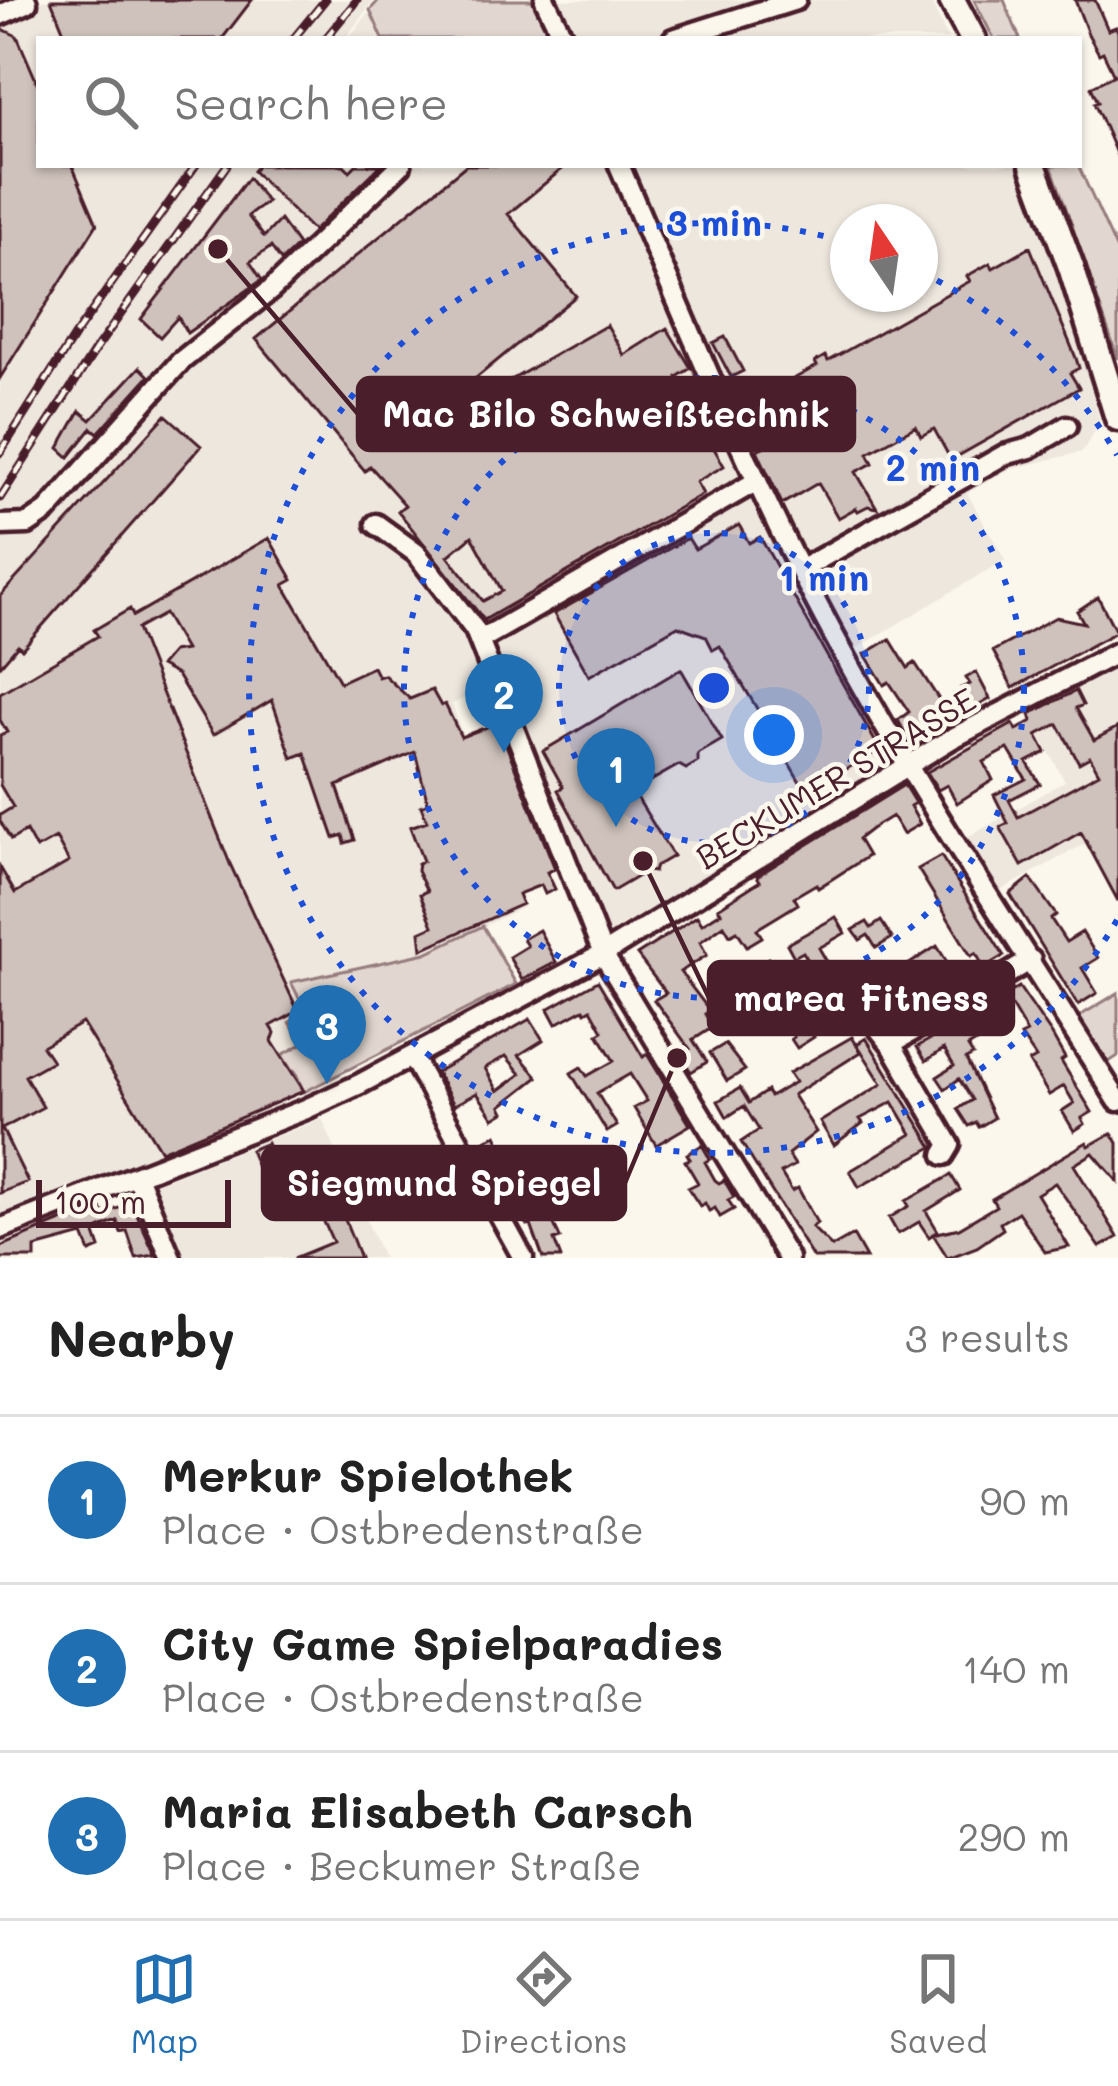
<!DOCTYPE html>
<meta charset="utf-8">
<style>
:root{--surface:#fff;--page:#f2f2f2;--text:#222;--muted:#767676;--line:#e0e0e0;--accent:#1f6fb2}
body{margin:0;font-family:Mali,sans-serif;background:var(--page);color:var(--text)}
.compass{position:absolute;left:830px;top:204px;width:108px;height:108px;border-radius:50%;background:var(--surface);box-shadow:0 3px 9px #0004;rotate:347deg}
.scale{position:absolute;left:36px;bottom:30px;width:195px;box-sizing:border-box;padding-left:12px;border:6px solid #4a1f2b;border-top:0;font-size:33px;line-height:42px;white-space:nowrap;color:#4a1f2b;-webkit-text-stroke:9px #fbf7ec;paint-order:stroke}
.you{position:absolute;left:774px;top:735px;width:42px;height:42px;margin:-30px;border:9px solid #fff;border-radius:50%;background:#1a73e8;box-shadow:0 0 0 18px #1a73e833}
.badge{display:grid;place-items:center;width:78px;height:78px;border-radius:50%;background:var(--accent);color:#fff;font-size:39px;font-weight:700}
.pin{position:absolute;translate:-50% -99px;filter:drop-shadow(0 3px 6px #0008)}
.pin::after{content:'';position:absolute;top:63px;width:42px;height:36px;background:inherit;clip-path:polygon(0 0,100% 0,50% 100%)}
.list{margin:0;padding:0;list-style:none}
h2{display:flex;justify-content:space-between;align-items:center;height:156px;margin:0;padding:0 48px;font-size:51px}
h2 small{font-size:39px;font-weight:400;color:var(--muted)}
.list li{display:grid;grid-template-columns:78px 1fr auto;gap:36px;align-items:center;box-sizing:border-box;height:168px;padding:0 48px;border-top:3px solid var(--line)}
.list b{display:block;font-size:45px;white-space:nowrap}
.list p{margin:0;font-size:39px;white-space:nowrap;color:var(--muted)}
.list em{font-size:39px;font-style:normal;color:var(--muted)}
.icon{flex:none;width:66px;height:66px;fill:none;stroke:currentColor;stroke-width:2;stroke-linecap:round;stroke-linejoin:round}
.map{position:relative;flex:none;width:1118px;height:1258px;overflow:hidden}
.search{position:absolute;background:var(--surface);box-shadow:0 3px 9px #0004;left:36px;right:36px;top:36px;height:132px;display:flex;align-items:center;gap:30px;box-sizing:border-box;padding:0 42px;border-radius:0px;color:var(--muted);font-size:45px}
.sheet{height:660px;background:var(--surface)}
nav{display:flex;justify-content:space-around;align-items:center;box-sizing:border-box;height:168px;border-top:3px solid var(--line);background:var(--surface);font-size:33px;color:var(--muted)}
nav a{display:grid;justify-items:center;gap:6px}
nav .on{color:var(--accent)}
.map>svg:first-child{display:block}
.built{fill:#eee7de;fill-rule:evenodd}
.green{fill:#e2d7d0;stroke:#967b7e;stroke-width:3}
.building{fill:#cfc2bc;stroke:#4a1f2b;stroke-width:3;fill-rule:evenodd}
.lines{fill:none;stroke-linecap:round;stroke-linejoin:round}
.minor-casing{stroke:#4a1f2b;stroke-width:27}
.major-casing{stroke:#4a1f2b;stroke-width:33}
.minor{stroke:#fbf7ec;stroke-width:18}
.major{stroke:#fbf7ec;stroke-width:24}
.rail-casing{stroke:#4a1f2b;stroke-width:9}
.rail{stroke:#fbf7ec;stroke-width:4.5;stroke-dasharray:14;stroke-linecap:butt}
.ring{fill:none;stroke:#1d4ed8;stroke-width:6;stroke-dasharray:6 12}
.labels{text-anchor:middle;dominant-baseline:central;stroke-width:9;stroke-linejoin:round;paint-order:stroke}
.street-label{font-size:33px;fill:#4a1f2b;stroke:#fbf7ec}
.centre{fill:#1d4ed8;stroke:#fbf7ec;stroke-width:6}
.ring-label{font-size:36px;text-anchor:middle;font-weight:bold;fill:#1d4ed8;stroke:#fbf7ec;stroke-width:9;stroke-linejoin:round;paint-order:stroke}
.leader{fill:none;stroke:#4a1f2b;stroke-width:4.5}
.callout-dot{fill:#4a1f2b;stroke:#fbf7ec;stroke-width:4.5}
.callout{fill:#4a1f2b;stroke:#4a1f2b;stroke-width:4.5}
.callout-label{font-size:36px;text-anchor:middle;font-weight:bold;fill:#fff}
</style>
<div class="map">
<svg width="1118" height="1258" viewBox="0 0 1118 1258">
<rect width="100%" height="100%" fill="#fbf7ec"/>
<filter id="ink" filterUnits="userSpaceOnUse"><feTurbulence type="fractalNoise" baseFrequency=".00833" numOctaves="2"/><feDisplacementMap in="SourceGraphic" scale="24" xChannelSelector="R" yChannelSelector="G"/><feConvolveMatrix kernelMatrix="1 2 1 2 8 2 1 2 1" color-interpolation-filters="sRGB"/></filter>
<g filter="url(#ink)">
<!-- built -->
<path class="built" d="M10,0h364l-29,39h-306v126h977l56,149 28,109 -18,29 -72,17 -43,24 38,67 -168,100 59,103 -309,183 -96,-259 -39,17 71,203 -39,19 32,58 -212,108 -168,74 -136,49v-1205l11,-5zM848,222h72v72h-72z
M379,0h551l18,39h-600z
M1118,667v237l-32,-61 -88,49 -33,-53 100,-58 -37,-67z
M874,1033l67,109 -17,10 -67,-108z
M322,1119l61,139h-203l-34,-71z"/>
<!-- green -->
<path class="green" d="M379,0h174l16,39h-186l-13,-29z
M974,0h30l16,39h-26z
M1051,165h27l40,88v106z
M483,926l33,58 -212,108 -9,-21h-3l-10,-16 20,-11 -12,-22 16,-10 -15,-30 135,-29z
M1118,993v63l-12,8 -28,-47z"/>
<!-- building -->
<path class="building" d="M51,0h201l-30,39h-155z
M1075,0h20l13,30 8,-3 2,5v126l-24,-55 4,-1 -7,-15 23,-12 -11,-23 -4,2 -11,-20z
M0,28l17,8 22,51v78h33l25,59 -97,154z
M258,165h86l6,6 6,-6h25l-68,66 -60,-60z
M466,165h101l-59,49 68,82 -150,123 5,7 176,-101 17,30 43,-27 24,40 -14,9 13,22 -3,2 37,65 -28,16 7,12 -219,126 -86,-109 7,-6 -35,-39 -5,5 -109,-132zM472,536l30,55 -19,10 -35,-45z
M248,178l19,24 -19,14 16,21 16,-17 18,25 -17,16 -10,-14 -21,15 12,18 -75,53 -9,-16 -18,20 -19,-18z
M1030,247l46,111 3,10 -9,5 9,15 -128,72 -17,-31 -13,7 -5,-10 -48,27 5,10 -17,9 21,36 -9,-2 -10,5 -2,-3 -18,10 -20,-35 -36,21 -25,-54 10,-5 -22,-39 72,-40 -2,-4 10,-6 3,5 142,-80 -3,-5 23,-13 3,5z
M725,337l18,34 -12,6 -18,-34z
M140,367l9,9 -51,57 -6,-5 -23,29 -10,-9 21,-37 11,9z
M166,415l35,31 -179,203 -4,-4 -18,21v-70z
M739,525l10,18 11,-6 120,213 -74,42 -86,-146 -7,4 -7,-14 -28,-10 -89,50 -35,-62 134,-76 7,11z
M269,538l24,42 -9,5 56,97 33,-15 5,10 6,-2 26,24 22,-9 9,16 4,-2 16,33 26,-10 -13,-32 11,-4 70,178 -8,3 8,17 -10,5 -4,-9 -23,9 4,10 -100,45 -2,-17 13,-6 -13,-32 7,-3 -10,-20 1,-8 5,-2 -13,-34 17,-6 -6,-15 7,-3 -13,-51 -78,34 18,54 -10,3 -2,-8 -9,3 -29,-85 -13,5 -20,-58 -59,35 -36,-60 -17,-9 12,-14 13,-2 -21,-36 -27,15 93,235 68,147 -27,15 4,7 -3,8 32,50 -143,60 -79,-128 -40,23 10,15 -27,15 18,31 -41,22 26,53 -28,11v-326l15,26 54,-31 -13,-24 -20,11 -10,-18 -15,9 -11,-19v-6l13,-8 -13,-22v-50l7,-3 -7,-12v-27l98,-57 -4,-6 36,-21 3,7z
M1098,597l18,35 -103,56 -20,-37 63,-34 28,6 -7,-12z
M890,639l18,29 7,-5 27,41 22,-11 -3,-5 9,-4 -4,-6 10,-6 14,27 -79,46 -13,-25 11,-8 -20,-30 -5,3 -19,-31z
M681,669l41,71 -24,14v8l-12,7 -7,-4 -46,26 40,65 -17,10 -2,6 -7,-1 -34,20 -55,-101 5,-3 -20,-36z
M1076,691l7,14 -7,3 18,32 24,-13v174l-37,-69 -59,34 -22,-39 8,-4 -14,-28 32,-16 -18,-30 -24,13 9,18 -36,23 -10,-18 -9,5 -11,-18 86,-48 4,6 15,-9 -2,-7zM1058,724l21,39 11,-6 9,16 -81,44 -9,-17 31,-16 -13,-22 19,-10 -9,-17z
M904,785l11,18 -5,3 10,18 -17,10 -11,-18 -21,13 -13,10 10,17 -50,32 -2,-4 -22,13 4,7 -41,25 5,8 -15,9 -10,-15 -7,4 -6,-10 -24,17 7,13 -27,17 30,39 -5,3 8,13 -20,13 14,22 -16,10 -10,-16 9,-7 -36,-49 12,-7 -29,-38 60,-39 5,8 19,-12 -3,-4 42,-27 -3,-5z
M941,856l63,100 -20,12 -8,-15 -5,3 -53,-87z
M1030,878l26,37 -5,4 15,23 16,-10 16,26 -16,10 15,25 -19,12 -68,-111z
M836,917l9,16 -26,15 10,17 -13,8 -13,-21 -9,5 -7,-13z
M881,921l11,17 -16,10 -8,-13 -8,5 -7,-10 14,-8 4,6z
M539,930l17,32 -34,18 -13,-23 18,-11 -4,-7z
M937,946l10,16 -30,22 -29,13 -8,-14z
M768,958l46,79 -17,11 -6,-9 3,-2 -42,-65v-4z
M598,981l45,76 4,-3 43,71 -34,20 -22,-37 13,-7 -17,-27 -33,19 20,33 -10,6 -36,-59 10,-6 6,9 27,-15 -16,-27 5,-3 -12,-22 -5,3 -2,-3 -28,15 -8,-15z
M1019,987l33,48 13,23 -4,3 31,51 -10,6 3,6 -11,7 -12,-20 12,-8 -10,-17 -15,9 -20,-33 7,-4 -15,-22 6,-3 -17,-29 -28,16 6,15 -20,12 5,8 -7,4 28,59 -15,9 -3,-5 -7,4 -11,-17 14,-9 -13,-21 -14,10 -8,-12 17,-11 -10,-17 -18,12 -9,-14z
M530,1019l13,21 -24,15 19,22 -37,29 3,6 -10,6 -17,-25 -23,12 -18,-33zM506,1056l15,18 -23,17 -13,-23z
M852,1037l9,15 -68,43 23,37 -28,22 7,11 -14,8 11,18 6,-3 19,35 -5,4 20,20 21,-12 13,23h-53l-72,-116 18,-12 -15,-24 -17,11 -9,-16 22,-13 9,15 18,-12 3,6 25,-15 -6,-9z
M866,1038l67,109 -74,40 -9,-16 62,-37 -19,-32 -33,17 3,4 -29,22 -14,-23 62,-38 -25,-40z
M725,1044l20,26 -18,11 -17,-28z
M1112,1133l6,10v39l-25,-29 -19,12 44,72 -18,10 -45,-64 -18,11 32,53 -24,5 -27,-40 -18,11 3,6 -26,18 -29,11 -15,-24 26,-6 37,-22 -4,-7 95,-57 2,4z
M496,1135l14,27 7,-4 25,39 18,41 -6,2 7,18h-18l-12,-33 -3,1 -47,-83z
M267,1143l22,54 -10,4 -8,1 -21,-52z
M702,1145l8,14 -5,3 10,18 4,3 5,-3 10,17 -6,3 6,9 -14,8 -5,-9 -6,3 -4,-8 -5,3 -12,-18 10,-5 -13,-22 5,-2 -3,-5z
M951,1175l9,15 -34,21 12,20 -9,6 -10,-15 -21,12 -9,-16 20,-12 -3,-5z
M331,1184l29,74h-66l39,-16 -22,-49z
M132,1204l23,51 -19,3 -9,-27 -6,2 -4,-12 -23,10 6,17 -10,4 -7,-17 -48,13v10h-35v-11l54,-23 46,-18 3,7z"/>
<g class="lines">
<defs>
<path id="minor" d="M545,0l19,39
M0,15l27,-12 -1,-3
M673,39l123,-39
M619,165c68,158 133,319 215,471 86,160 188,311 284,465
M376,524l40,29 59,77 128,324 185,304
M0,525l28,-1 19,-13 134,-150 90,-71 130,-125
M800,570l204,-115 26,-7 37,-22
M480,640l277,-159
M850,993l41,51
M412,1057l111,201
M944,1155l6,-10 -59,-101 140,-84
M137,1176l34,82
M0,1229l306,-120 54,-25 243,-130 348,-215 167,-87"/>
<path id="major" d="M952,0l21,39
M1033,165l38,102 47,151"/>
</defs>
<!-- minor casing -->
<use href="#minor" class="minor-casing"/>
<!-- major casing -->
<use href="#major" class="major-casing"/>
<!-- minor -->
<use href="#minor" class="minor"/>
<!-- major -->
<use href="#major" class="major"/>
<defs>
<path id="rail" d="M293,39l32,-39
M325,39l32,-39
M0,453l75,-118 121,-170
M0,498l96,-149 131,-184"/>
</defs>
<!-- rail casing -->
<use href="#rail" class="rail-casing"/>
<!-- rail -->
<use href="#rail" class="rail"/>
</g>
</g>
<!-- distance rings -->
<circle cx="714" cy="688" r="155" fill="#1d4ed8" fill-opacity=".12"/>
<g class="ring">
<circle cx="714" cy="688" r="155"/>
<circle cx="714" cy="688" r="310"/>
<path d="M1117 920A465 465 0 1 1 846 242M921 272A465 465 0 0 1 1117 455"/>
</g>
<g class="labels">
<!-- street labels -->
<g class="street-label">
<text transform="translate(835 777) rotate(-31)">BECKUMER STRASSE</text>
</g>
</g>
<circle cx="714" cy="688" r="18" class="centre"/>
<g class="ring-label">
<text x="714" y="236">3 min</text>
<text x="933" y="481">2 min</text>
<text x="824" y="591">1 min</text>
</g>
<!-- callouts -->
<path class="leader" d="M218 249L358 414M643 861L709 998M677 1058L625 1183"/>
<g class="callout-dot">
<circle cx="218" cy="249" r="12"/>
<circle cx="643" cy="861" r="12"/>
<circle cx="677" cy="1058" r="12"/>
</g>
<g class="callout">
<rect x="358" y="378" width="496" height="72" rx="12"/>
<rect x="709" y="962" width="304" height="72" rx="12"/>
<rect x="263" y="1147" width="362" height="72" rx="12"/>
</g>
<g class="callout-label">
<text x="606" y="427">Mac Bilo Schweißtechnik</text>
<text x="861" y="1011">marea Fitness</text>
<text x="444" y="1196">Siegmund Spiegel</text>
</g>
</svg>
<svg class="compass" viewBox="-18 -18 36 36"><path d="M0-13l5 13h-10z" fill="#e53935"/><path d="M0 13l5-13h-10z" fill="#767676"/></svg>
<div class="scale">100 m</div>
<div class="you"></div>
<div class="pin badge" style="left:616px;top:827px">1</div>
<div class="pin badge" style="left:504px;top:753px">2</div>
<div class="pin badge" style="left:327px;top:1084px">3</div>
<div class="search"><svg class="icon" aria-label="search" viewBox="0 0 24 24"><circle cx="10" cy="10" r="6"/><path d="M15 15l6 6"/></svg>Search here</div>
</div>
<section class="sheet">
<h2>Nearby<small>3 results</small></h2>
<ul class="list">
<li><span class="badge">1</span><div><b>Merkur Spielothek</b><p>Place · Ostbredenstraße</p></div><em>90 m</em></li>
<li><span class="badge">2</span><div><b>City Game Spielparadies</b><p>Place · Ostbredenstraße</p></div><em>140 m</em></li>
<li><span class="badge">3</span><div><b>Maria Elisabeth Carsch</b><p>Place · Beckumer Straße</p></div><em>290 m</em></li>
</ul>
</section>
<nav>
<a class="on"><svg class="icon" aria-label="map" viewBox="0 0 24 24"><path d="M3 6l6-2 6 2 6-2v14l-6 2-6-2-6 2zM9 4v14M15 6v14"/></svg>Map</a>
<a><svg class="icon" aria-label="directions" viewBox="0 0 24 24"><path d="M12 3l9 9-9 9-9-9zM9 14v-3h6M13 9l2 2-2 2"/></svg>Directions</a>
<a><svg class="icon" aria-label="saved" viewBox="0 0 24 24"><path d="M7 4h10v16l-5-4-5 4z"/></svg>Saved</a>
</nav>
